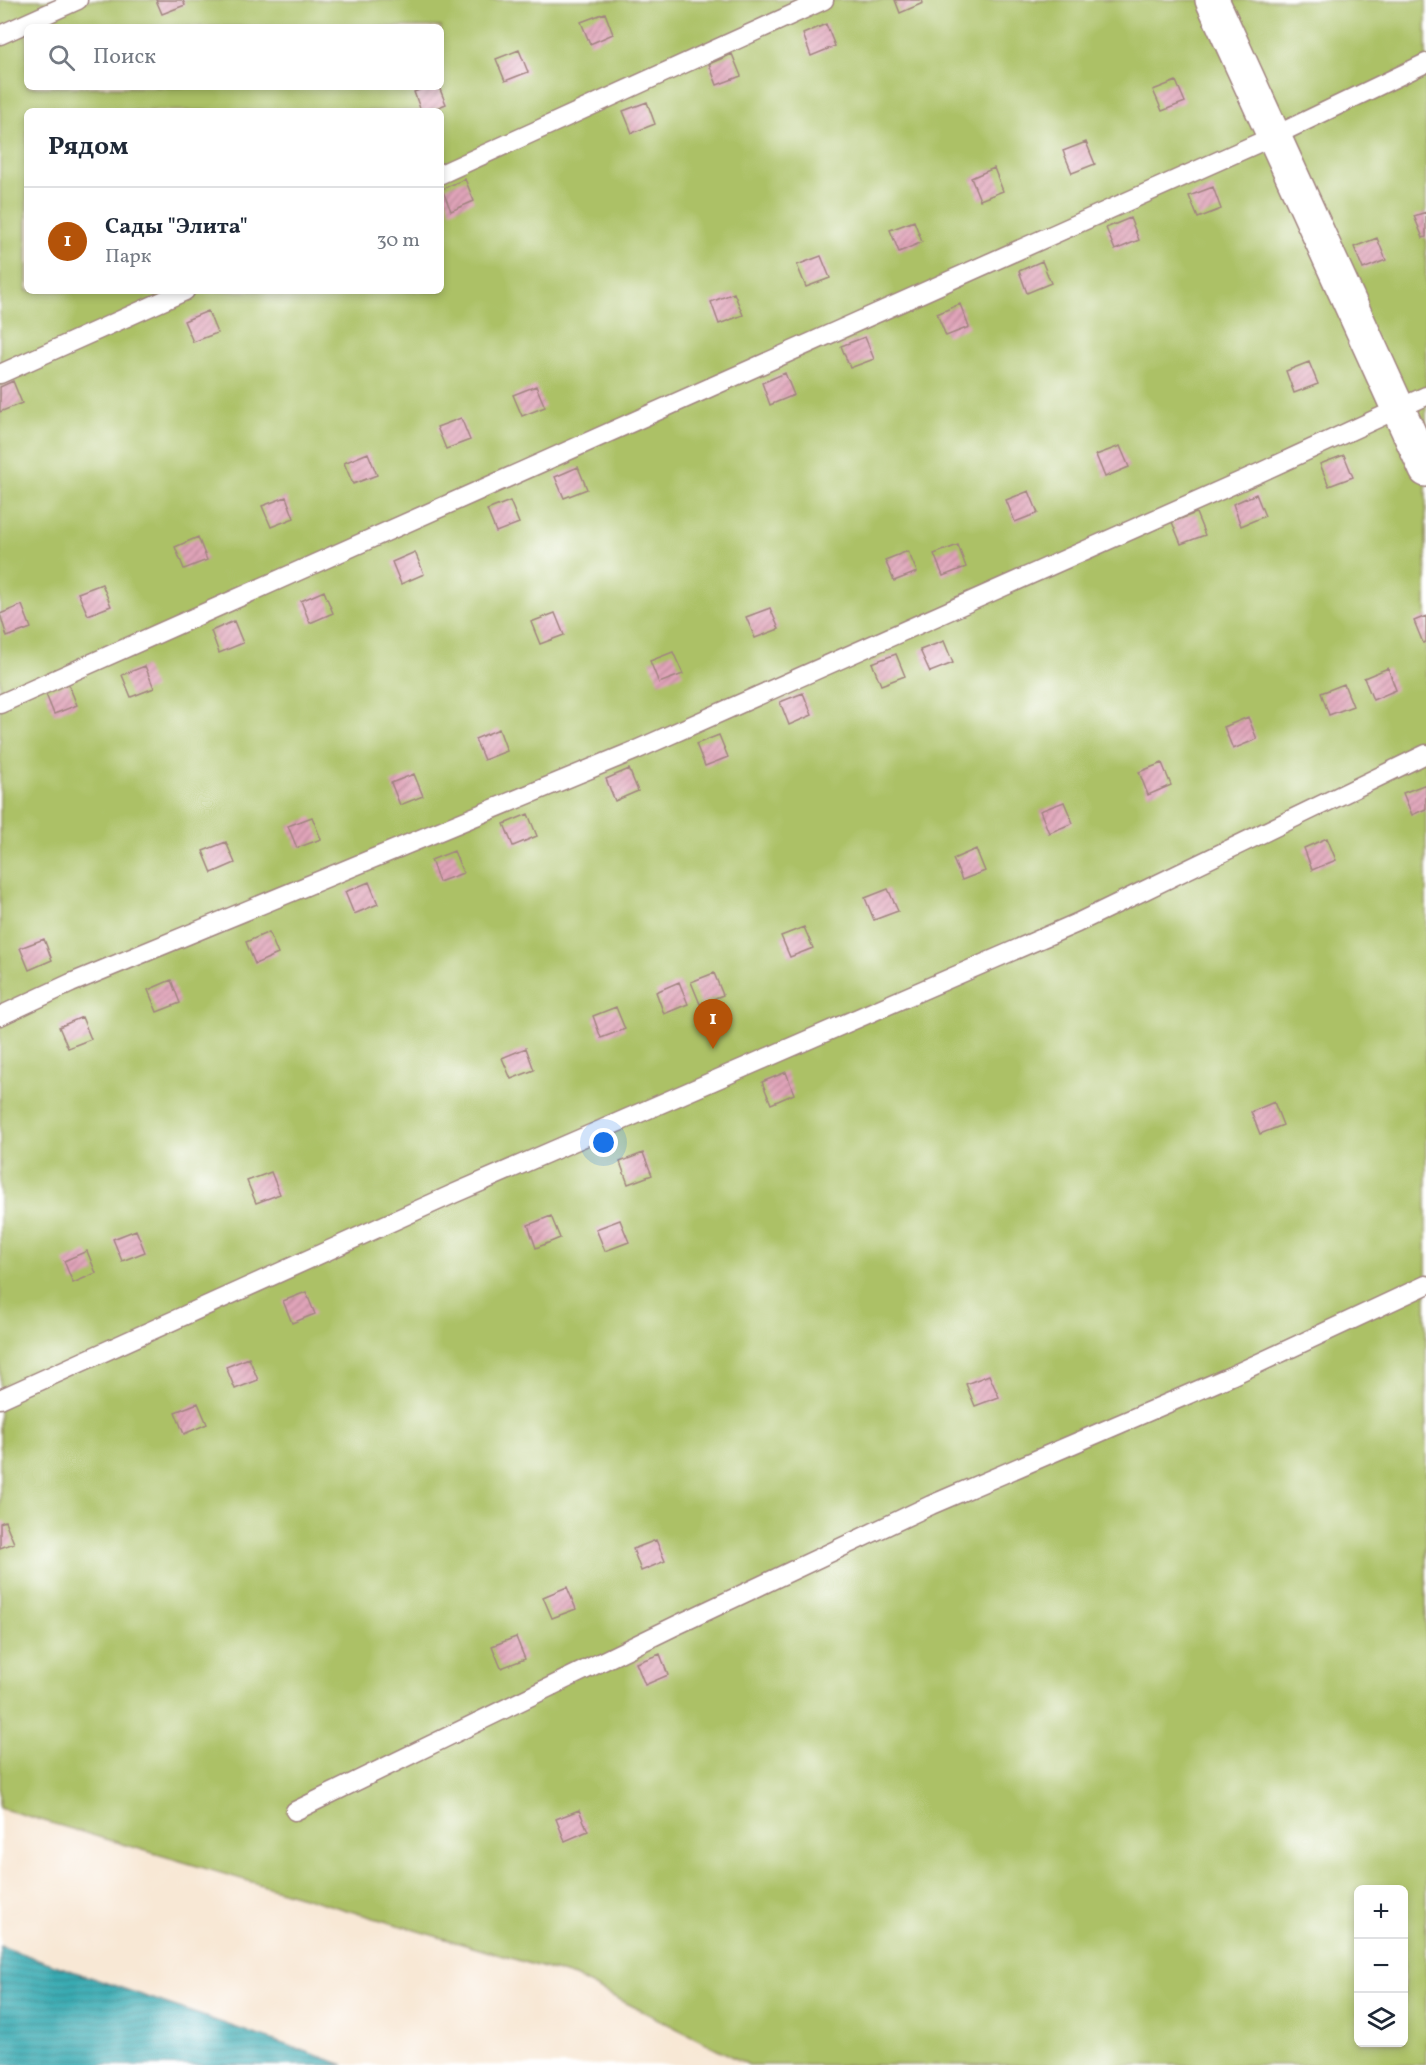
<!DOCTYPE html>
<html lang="ru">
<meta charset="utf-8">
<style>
:root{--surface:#fff;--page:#f2f2f3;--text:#1f2937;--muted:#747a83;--line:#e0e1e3;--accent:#b45309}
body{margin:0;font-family:Vollkorn,serif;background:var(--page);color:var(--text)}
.controls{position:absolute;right:18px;bottom:18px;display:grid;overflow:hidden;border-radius:9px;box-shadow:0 3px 9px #0003}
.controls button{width:54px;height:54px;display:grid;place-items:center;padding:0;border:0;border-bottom:2px solid var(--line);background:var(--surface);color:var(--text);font:30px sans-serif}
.you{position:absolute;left:604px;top:1143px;width:21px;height:21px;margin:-15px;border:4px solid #fff;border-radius:50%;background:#1a73e8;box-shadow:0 0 0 9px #1a73e833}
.badge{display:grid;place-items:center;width:39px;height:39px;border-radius:50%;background:var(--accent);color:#fff;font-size:20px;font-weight:700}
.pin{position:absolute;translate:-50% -50px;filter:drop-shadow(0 2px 3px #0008)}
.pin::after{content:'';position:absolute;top:32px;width:21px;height:18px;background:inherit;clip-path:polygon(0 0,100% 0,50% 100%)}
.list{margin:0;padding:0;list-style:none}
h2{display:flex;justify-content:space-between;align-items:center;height:78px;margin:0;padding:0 24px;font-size:26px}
h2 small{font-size:20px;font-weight:400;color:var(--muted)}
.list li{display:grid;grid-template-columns:39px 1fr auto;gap:18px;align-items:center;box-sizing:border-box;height:108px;padding:0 24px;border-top:2px solid var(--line)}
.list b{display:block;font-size:22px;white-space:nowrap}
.list p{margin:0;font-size:20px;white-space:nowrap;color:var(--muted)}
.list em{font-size:20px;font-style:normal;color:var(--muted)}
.icon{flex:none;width:33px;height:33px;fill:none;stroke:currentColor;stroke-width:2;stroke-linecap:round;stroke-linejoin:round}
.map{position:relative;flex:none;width:1426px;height:2065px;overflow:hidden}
.search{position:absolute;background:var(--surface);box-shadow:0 3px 9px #0003;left:24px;top:24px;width:420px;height:66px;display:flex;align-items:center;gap:15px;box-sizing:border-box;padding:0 21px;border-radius:9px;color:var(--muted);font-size:22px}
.panel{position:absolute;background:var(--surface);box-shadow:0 3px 9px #0003;left:24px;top:108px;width:420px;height:186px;border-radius:9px}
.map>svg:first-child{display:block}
.garden{fill:#acc166;stroke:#7b7048;stroke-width:1.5;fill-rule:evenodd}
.water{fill:url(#water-rules);stroke:#42656e;stroke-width:1.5}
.building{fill:url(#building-hatch)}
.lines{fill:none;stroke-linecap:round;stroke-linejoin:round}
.lane-casing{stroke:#a18480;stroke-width:21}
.street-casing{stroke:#a18480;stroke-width:36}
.lane{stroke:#fff;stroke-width:18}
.street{stroke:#fff;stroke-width:33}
</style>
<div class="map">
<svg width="1426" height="2065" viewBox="0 0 1426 2065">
<defs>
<pattern id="water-rules" width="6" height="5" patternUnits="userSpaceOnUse" patternTransform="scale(1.5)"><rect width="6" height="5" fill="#39abb2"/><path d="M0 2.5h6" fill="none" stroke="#328b91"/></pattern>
<pattern id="building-hatch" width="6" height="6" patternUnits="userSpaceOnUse" patternTransform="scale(1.5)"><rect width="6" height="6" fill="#e0a4b9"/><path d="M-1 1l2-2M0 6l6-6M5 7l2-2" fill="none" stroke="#b88597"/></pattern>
</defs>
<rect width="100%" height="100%" fill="#fff"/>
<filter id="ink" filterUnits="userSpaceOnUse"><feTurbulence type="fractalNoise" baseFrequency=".0167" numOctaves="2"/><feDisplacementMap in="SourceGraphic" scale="12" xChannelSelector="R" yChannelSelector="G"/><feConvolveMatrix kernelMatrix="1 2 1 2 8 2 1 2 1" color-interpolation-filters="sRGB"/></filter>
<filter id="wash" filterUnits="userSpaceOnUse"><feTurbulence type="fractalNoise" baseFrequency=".008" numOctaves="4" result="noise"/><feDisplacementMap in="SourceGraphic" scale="24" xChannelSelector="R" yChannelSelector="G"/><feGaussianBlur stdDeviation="1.35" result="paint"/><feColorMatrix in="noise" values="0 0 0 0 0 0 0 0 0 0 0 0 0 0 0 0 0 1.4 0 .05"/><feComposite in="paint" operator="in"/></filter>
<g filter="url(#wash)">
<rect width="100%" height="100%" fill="#f8e8d5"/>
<!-- garden -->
<path class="garden" d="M0,0h1426v2065h-677l-174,-88 -575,-169zM27,27h414v60h-414zM27,111h414v180h-414zM1358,1890h46v152h-46z"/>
<!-- water -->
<path class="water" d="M0,1946l344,119h-344z"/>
<g id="blocks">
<!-- building -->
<path class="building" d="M156,0h27l2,5 -23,9z
M895,0h27l1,3 -23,10z
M605,13l8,21 -23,10 -9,-22z
M826,24l9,22 -24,10 -8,-22z
M519,50l9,22 -23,9 -9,-22z
M732,54l9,22 -24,9 -8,-21z
M1176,81l9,21 -23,9 -9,-21z
M426,87h13l7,17 -17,7h-8l-7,-19z
M647,102l8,22 -23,9 -9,-22z
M1086,142l9,22 -23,9 -9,-22z
M994,168l9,23 -23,9 -9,-22z
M465,179l9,22 -23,10 -9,-22z
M1213,187l8,22 -23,9 -9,-22z
M1426,212v25l-3,1 -9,-22z
M1130,218l9,22 -24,10 -9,-22z
M914,221l8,21 -23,10 -9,-22z
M1377,238l9,22 -23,9 -9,-22z
M821,256l9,22 -24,9 -9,-22z
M1042,261l9,22 -24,10 -8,-22z
M734,293l9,22 -24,9 -8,-22z
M960,304l9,23 -23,9 -9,-22z
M208,311l9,22 -24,9 -9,-21z
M865,337l9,22 -24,9 -9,-22z
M1309,362l9,22 -24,9 -8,-22z
M785,373l9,22 -24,10 -8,-22z
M13,381l9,22 -22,9v-25z
M536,386l9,21 -23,9 -9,-21z
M461,418l9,22 -24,9 -9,-22z
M1120,446l9,21 -24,10 -9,-22z
M368,453l9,22 -24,9 -9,-21z
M1344,455l9,22 -24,9 -9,-22z
M578,467l9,22 -23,9 -9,-21z
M1029,491l9,22 -23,9 -9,-22z
M1256,494l9,22 -24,10 -8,-22z
M286,497l8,21 -23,9 -9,-21z
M510,501l9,22 -23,9 -9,-22z
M1196,513l9,22 -24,9 -9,-22z
M198,537l9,23 -23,9 -9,-22z
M958,545l8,22 -23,9 -9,-22z
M908,551l9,21 -23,9 -9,-21z
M415,552l9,22 -23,10 -9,-22z
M102,584l9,22 -23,9 -10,-22z
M324,591l9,22 -23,10 -9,-22z
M22,605l9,23 -24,9 -7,-23z
M770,608l9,21 -24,9 -9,-21z
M555,613l9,22 -24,9 -9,-22z
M1426,616v26l-3,1 -9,-22z
M234,621l9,22 -24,10 -8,-22z
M944,641l9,22 -23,9 -10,-22z
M673,652l10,22 -24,9 -9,-22z
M896,654l9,22 -24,9 -9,-22z
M145,666l9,22 -23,9 -9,-22z
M1388,668l8,22 -23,10 -9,-22z
M68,683l9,22 -23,9 -9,-22z
M1344,684l9,22 -24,9 -8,-22z
M803,693l9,22 -23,10 -9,-23z
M1248,717l9,22 -24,10 -9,-22z
M499,729l8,22 -23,9 -9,-21z
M719,735l9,22 -23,9 -9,-22z
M1162,763l9,22 -23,10 -9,-23z
M629,769l9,22 -23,10 -9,-22z
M414,774l9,22 -23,9 -9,-22z
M1426,784v25l-14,6 -9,-22z
M1064,802l9,21 -24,10 -9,-22z
M528,814l9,22 -24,10 -9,-22z
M312,817l9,22 -24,9 -9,-22z
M1327,838l9,22 -24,10 -8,-22z
M226,842l9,21 -23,10 -9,-22z
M976,849l9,22 -23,9 -9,-21z
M454,851l9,22 -24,9 -8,-22z
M369,882l9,22 -24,10 -9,-22z
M888,889l10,22 -24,9 -9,-22z
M804,927l9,21 -23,9 -9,-21z
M269,932l9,22 -23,10 -9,-22z
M44,939l8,21 -23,10 -9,-22z
M714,973l9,22 -23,9 -9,-22z
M171,980l9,23 -23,9 -9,-22z
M679,982l9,22 -24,10 -8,-22z
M616,1007l9,22 -24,9 -8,-22z
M82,1017l9,22 -23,9 -9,-21z
M526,1048l8,22 -23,9 -9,-21z
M786,1072l8,22 -23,10 -9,-22z
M1274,1102l9,23 -23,9 -9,-22z
M643,1153l9,22 -24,9 -8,-22z
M271,1172l9,22 -24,9 -9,-22z
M551,1216l9,22 -24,10 -8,-23z
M620,1220l9,22 -24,9 -9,-22z
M136,1230l9,22 -23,9 -9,-22z
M87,1251l9,22 -23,10 -9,-22z
M306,1292l9,22 -23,9 -9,-22z
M249,1358l9,22 -23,9 -9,-22z
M989,1375l10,22 -24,9 -9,-22z
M198,1403l9,21 -23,10 -9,-22z
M5,1521l9,22 -14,5v-25z
M656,1540l9,21 -24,10 -8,-22z
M567,1587l9,22 -24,9 -9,-21z
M516,1637l9,22 -24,9 -9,-22z
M660,1654l8,21 -23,10 -9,-22z
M579,1810l9,21 -23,10 -9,-22z"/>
</g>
</g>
<g filter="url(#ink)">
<use href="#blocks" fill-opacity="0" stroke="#a18480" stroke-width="1.5"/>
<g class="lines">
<defs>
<path id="lane" d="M0,35l78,-35
M441,174l383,-174
M0,374l185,-83
M0,704l1274,-568 152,-73
M0,1016l71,-33 565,-233 623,-277 167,-77
M0,1399l453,-205 624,-271 349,-169
M295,1811l382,-186 254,-120 300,-129 195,-91"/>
<path id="street" d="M1212,0l214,470"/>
</defs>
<!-- lane casing -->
<use href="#lane" class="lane-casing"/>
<!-- street casing -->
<use href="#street" class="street-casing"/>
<!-- lane -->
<use href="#lane" class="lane"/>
<!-- street -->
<use href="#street" class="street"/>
</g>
</g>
</svg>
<div class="controls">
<button>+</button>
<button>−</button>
<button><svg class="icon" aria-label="layers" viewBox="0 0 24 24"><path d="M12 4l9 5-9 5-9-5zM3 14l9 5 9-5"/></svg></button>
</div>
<div class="you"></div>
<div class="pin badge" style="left:713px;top:1049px">1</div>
<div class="search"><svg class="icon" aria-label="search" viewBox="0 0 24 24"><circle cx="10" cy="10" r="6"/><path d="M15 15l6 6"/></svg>Поиск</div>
<section class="panel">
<h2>Рядом<small></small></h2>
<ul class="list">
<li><span class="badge">1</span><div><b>Сады &quot;Элита&quot;</b><p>Парк</p></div><em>30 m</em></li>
</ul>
</section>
</div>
